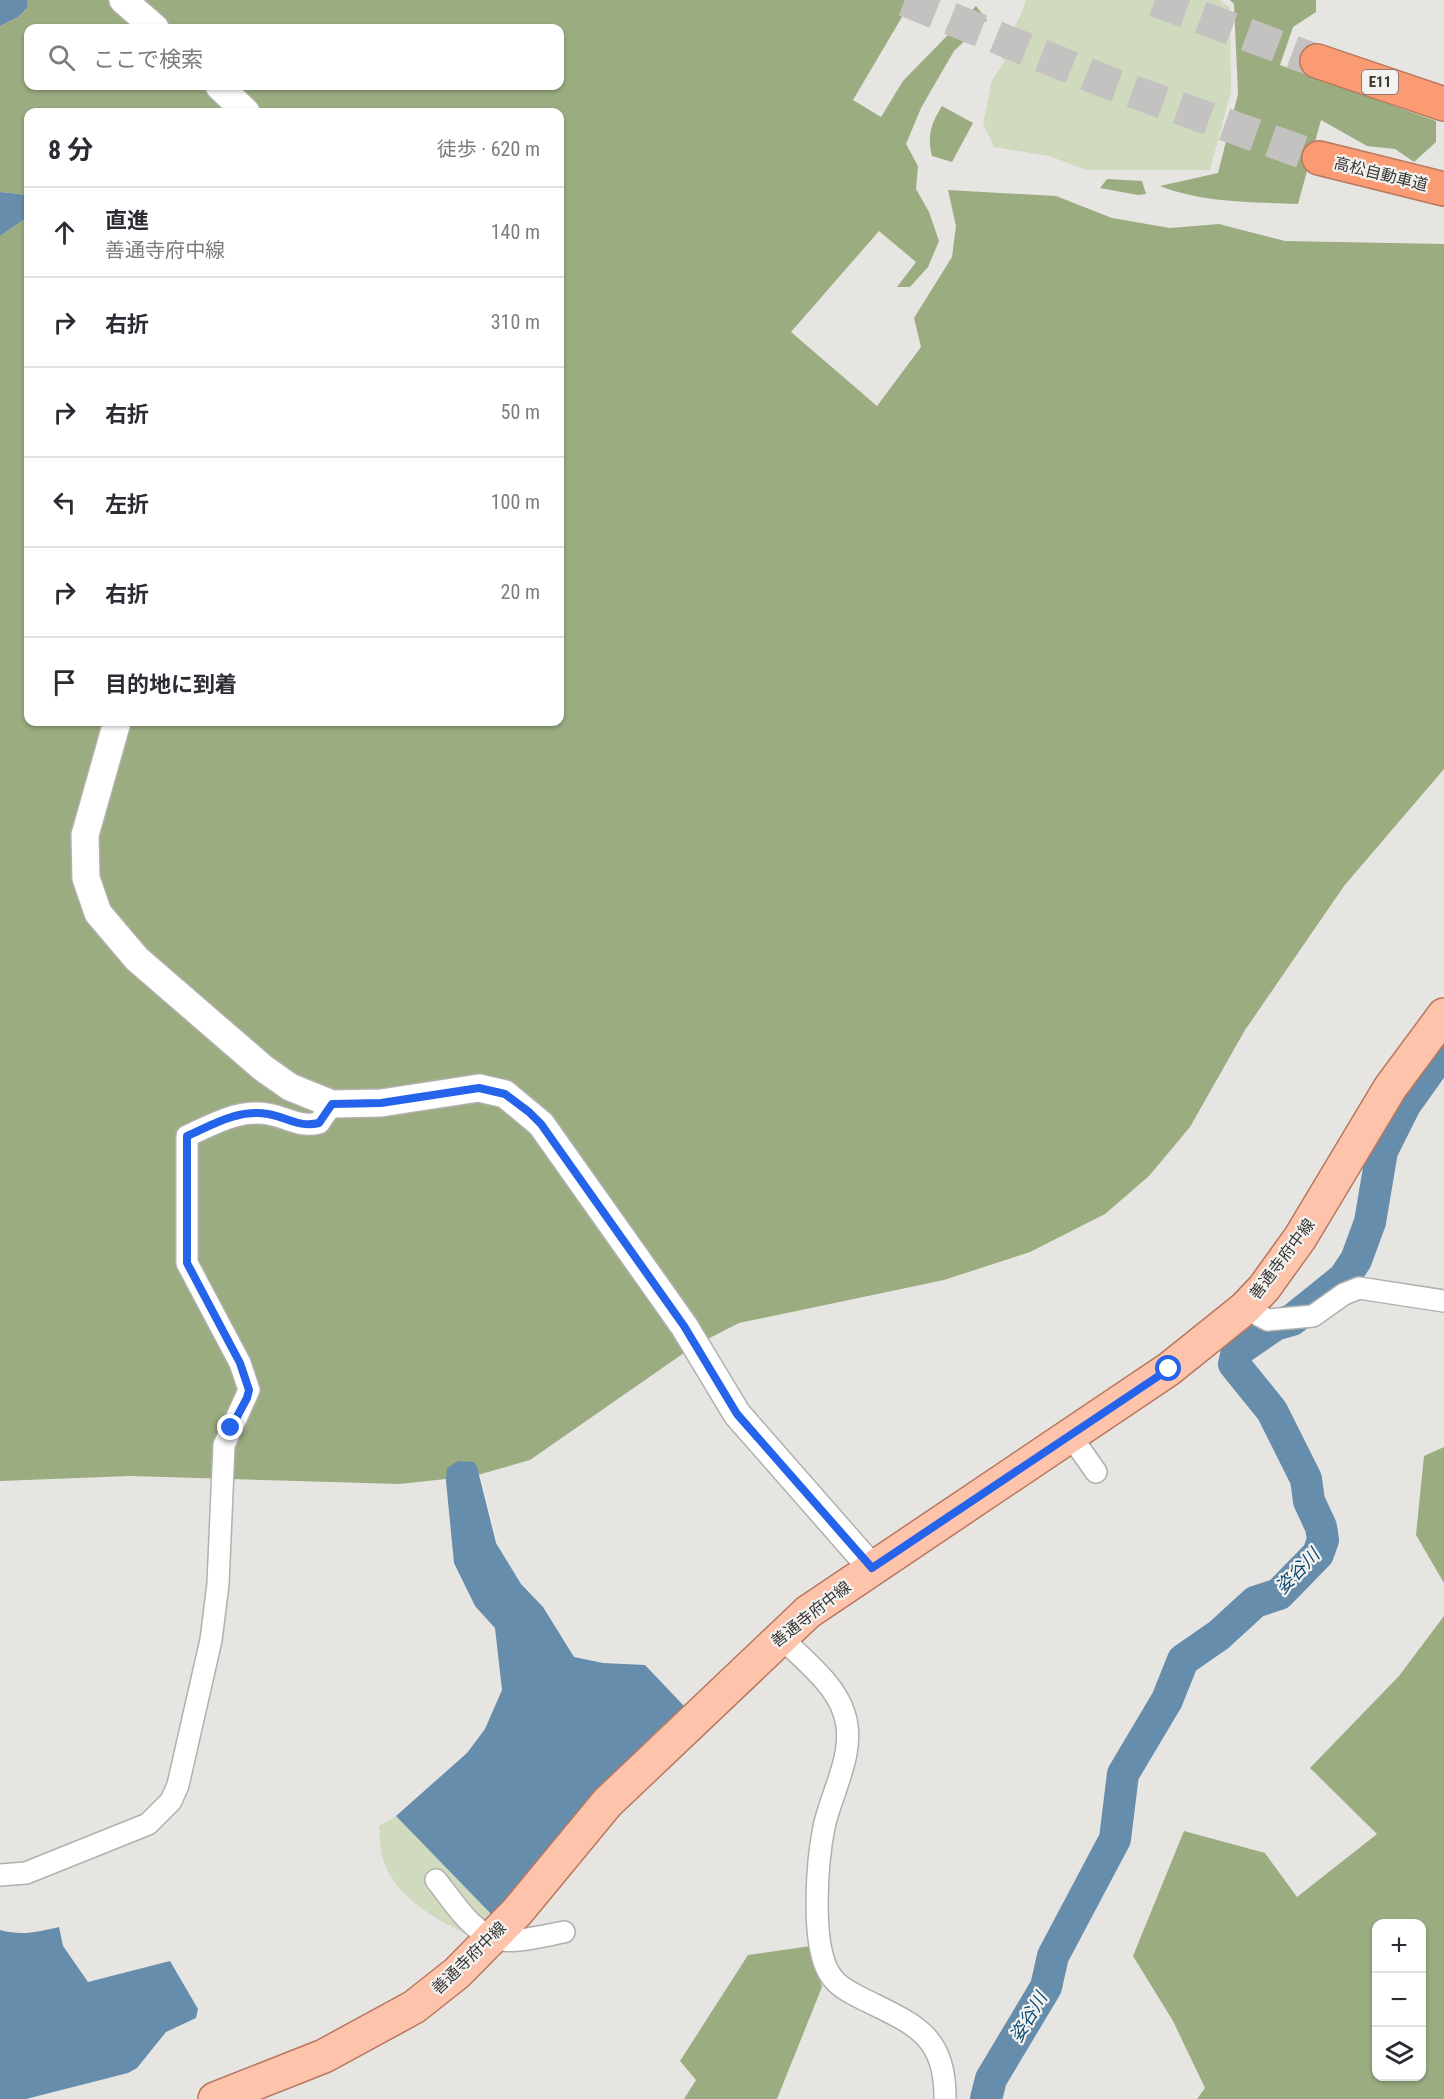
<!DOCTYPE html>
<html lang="ja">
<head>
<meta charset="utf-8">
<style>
	:root { --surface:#fff; --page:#f2f2f3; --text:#2b2b33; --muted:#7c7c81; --line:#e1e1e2 }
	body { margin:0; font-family:"Roboto Condensed","Noto Sans JP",sans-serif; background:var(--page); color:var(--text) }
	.controls { position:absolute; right:18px; bottom:18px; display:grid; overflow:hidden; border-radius:12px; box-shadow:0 2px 4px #0004 }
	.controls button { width:54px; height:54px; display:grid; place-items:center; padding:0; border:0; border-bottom:2px solid var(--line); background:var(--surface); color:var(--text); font:30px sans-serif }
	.stop { position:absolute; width:18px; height:18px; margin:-14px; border:4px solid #2563eb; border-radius:50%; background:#fff }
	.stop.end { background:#2563eb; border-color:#fff; box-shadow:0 2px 6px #0008 }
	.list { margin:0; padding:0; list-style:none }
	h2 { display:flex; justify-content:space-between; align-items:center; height:78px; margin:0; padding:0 24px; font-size:26px }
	h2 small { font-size:20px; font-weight:400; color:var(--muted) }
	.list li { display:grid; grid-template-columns:39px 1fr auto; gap:18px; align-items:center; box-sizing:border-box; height:90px; padding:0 24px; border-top:2px solid var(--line) }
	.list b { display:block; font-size:22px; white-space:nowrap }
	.list p { margin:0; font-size:20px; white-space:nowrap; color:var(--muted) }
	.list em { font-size:20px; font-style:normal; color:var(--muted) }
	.icon { flex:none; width:33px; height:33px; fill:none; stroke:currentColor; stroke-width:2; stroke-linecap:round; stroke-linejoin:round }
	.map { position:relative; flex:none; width:1444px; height:2099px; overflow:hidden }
	.search { position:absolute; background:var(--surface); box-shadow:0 2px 4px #0004; left:24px; top:24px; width:540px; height:66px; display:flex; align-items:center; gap:15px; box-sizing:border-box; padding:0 21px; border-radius:12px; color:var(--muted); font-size:22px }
	.panel { position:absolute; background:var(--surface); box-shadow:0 2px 4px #0004; left:24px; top:108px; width:540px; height:618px; border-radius:12px }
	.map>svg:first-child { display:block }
</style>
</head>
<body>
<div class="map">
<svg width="1444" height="2099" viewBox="0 0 1444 2099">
	<rect width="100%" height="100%" fill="#e7e5e2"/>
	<g fill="#cfdabf">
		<path d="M 1026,0 L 1220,0 L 1230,8 L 1231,92 L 1210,170 L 1086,170 L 1049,156 L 994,147 L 983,124 L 992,80 L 1005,61 L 998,53 L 1019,19 Z"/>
		<path d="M 396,1816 L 493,1916 L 474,1938 C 441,1922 397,1900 384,1862 C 380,1852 380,1837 379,1826 Z"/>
	</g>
	<g fill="#9bac81" fill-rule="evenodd">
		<path d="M 27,0 L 905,0 L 902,17 L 853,100 L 881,117 L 903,81 L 976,6 L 987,20 L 954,51 L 921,108 L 906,144 L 918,166 L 916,189 L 929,212 L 939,241 L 928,267 L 910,287 L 897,287 L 916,262 L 879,231 L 791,332 L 877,406 L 921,347 L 914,318 L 952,257 L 956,226 L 948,190 L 1056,196 L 1112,218 L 1170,228 L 1219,224 L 1285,241 L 1444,244 L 1444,769 L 1344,886 L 1245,1030 L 1190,1127 L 1149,1176 L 1105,1214 L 1030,1252 L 944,1280 L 739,1323 L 694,1346 L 530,1460 L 474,1476 L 399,1484 L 130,1476 L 0,1481 L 0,236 L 28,217 L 28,722 L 560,722 L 560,112 L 28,112 L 28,195 L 0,192 L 0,26 L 18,17 L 27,8 ZM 28,28 L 560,28 L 560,86 L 28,86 Z"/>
		<path d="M 1230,0 L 1316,0 L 1316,12 L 1293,27 L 1280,65 L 1436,121 L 1436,142 L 1414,162 L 1395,149 L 1367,146 L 1321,120 L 1298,204 C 1252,202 1203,203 1160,186 L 1218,173 L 1238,94 L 1234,4 Z"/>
		<path d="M 942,106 L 973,123 L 952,162 L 932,156 C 927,135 931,124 942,106 Z"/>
		<path d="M 1107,179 L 1142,181 L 1146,194 L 1138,195 L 1100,188 Z"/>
		<path d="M 1444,1447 L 1444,1583 L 1416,1535 L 1424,1456 Z"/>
		<path d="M 1444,1616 L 1444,2099 L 1197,2099 L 1205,2088 L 1173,2021 L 1133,1956 L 1184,1831 L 1265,1853 L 1297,1897 L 1377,1834 L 1310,1768 L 1399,1676 ZM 1376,1924 L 1422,1924 L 1422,2076 L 1376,2076 Z"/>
		<path d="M 811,1946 L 822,1987 L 777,2099 L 684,2099 L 696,2080 L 680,2061 L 748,1955 Z"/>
	</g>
	<g fill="#678dac">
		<path d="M 0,0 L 27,0 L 27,8 L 18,17 L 0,26 Z"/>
		<path d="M 0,192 L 28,195 L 28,217 L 0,236 Z"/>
		<path d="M 458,1461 L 474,1462 L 477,1467 L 496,1543 L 521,1584 L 543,1607 L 574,1657 L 603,1663 L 645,1665 L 684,1706 C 613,1770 551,1840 493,1916 L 396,1816 L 467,1753 L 485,1729 L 502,1690 L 495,1628 L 475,1606 L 454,1563 L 446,1481 L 447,1468 Z"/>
		<path d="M 59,1927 L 63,1946 L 88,1982 L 170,1961 L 198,2009 L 196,2018 L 166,2032 L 137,2068 L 128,2073 L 26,2099 L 0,2099 L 0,1930 C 22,1936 37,1932 59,1927 Z"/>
	</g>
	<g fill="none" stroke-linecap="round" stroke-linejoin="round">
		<path stroke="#678dac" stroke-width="32" d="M 986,2099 L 991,2079 L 1046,1987 L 1053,1956 L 1115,1839 L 1123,1774 L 1167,1700 L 1183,1660 L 1219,1635 L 1255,1602 L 1279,1594 L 1318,1554 L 1323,1540 L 1321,1527 L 1309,1501 L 1306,1479 L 1272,1411 L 1234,1364 L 1237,1351 L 1275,1325 L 1292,1320 L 1344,1278 L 1356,1260 L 1370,1222 L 1382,1151 L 1405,1105 L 1432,1067 L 1444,1057"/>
		<g stroke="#c4c2c0" stroke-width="33" stroke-dasharray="33 16" stroke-linecap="butt">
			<path d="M 905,0 L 1109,83 L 1319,158"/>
			<path d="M 1155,0 L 1317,61"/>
		</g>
		<g stroke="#b1b0ad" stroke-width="24">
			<g id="minor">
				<path d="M 1245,1308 L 1268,1320 L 1313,1316 L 1344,1294 L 1359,1288 L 1444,1301"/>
				<path d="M 1070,1435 L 1096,1472"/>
				<path d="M 780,1636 C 801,1658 835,1683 844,1713 C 857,1751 832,1790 824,1827 C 817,1862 812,1934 826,1967 C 833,1984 847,1991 863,1999 C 913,2024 946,2034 945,2099"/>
				<path d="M 0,1875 L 26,1873 L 148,1824 L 171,1801 L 178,1785 L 211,1640 L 218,1584 L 224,1445 L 249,1390 L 240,1363 L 187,1263 L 187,1136 C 214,1124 238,1109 268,1114 C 287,1117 299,1128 319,1123 L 332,1104"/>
				<path d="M 436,1880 C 452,1900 467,1925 490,1937 C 507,1946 546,1935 564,1932"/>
			</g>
		</g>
		<g stroke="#b1b0ad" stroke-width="30">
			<g id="tertiary">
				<path d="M 123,0 L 155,28"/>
				<path d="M 219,86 L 246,112"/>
				<path d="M 117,722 L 85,835 L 86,878 L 98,913 L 137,959 L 263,1068 L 290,1087 L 332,1104 L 381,1103 L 479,1088 L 505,1094 L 541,1124 L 684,1326 L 737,1414 L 872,1568"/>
			</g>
		</g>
		<g stroke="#b7785e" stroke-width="36">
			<path id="primary" d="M 215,2099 L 324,2056 L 414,2007 L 457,1973 L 517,1912 L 607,1803 L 808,1612 L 1169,1369 L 1245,1308 L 1264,1288 L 1300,1238 L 1390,1088 L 1444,1015"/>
		</g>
		<g stroke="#b7785e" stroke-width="36">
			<g id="motorway">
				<path d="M 1317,61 L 1444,104"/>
				<path d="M 1319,158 L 1444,189"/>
			</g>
		</g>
		<use href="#minor" stroke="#fff" stroke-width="21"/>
		<use href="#tertiary" stroke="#fff" stroke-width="27"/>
		<use href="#primary" stroke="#fdc3ab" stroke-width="33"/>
		<use href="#motorway" stroke="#fb9b73" stroke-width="33"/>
	</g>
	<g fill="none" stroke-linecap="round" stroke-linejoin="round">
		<path stroke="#2563eb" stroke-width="8" d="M 231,1428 L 247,1398 L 249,1390 L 240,1363 L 187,1263 L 187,1136 C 214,1124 238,1109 268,1114 C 287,1117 299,1128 319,1123 L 332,1104 L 381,1103 L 479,1088 L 505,1094 L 529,1112 L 541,1124 L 684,1326 L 737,1414 L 872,1568 L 1169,1369"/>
	</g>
	<g text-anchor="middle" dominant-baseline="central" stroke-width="4.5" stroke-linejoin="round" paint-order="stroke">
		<rect fill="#f4f2ef" stroke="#706f6e" stroke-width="1.5" x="1362" y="70" width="36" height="24" rx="4.5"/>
		<g font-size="15" font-weight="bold" fill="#383736">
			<text x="1380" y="82">E11</text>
		</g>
		<g font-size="16" fill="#383736" stroke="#f4f2ef">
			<text transform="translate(1381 174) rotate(14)">高松自動車道</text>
			<text transform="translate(1282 1259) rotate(-53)">善通寺府中線</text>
			<text transform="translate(811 1614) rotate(-38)">善通寺府中線</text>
			<text transform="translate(469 1958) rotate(-44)">善通寺府中線</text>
		</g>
		<g font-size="18" font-style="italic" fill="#0b4c76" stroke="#f4f2ef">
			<text transform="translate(1297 1571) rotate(-46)">姿谷川</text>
			<text transform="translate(1028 2017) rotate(-59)">姿谷川</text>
		</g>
	</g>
</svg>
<div class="controls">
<button>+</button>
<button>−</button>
<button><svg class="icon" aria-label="layers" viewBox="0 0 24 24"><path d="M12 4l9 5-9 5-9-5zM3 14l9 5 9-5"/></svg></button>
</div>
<div class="stop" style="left:1169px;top:1369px"></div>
<div class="stop end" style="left:231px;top:1428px"></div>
<div class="search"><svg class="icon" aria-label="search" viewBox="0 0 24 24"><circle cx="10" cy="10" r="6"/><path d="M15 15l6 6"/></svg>ここで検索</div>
<section class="panel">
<h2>8 分<small>徒歩 · 620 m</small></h2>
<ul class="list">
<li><svg class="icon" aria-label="ahead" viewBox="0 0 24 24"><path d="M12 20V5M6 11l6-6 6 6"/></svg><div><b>直進</b><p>善通寺府中線</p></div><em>140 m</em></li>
<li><svg class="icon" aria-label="right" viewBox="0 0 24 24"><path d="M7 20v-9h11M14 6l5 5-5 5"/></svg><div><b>右折</b></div><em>310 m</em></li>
<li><svg class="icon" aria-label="right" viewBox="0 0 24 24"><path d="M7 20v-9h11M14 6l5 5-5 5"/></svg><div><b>右折</b></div><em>50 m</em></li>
<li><svg class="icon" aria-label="left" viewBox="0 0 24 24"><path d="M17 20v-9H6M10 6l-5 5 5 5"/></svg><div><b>左折</b></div><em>100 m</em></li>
<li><svg class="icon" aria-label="right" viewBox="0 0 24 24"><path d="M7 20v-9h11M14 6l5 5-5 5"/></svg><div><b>右折</b></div><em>20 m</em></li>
<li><svg class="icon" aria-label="arrive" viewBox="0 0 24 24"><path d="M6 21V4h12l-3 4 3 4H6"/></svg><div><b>目的地に到着</b></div></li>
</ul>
</section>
</div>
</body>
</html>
